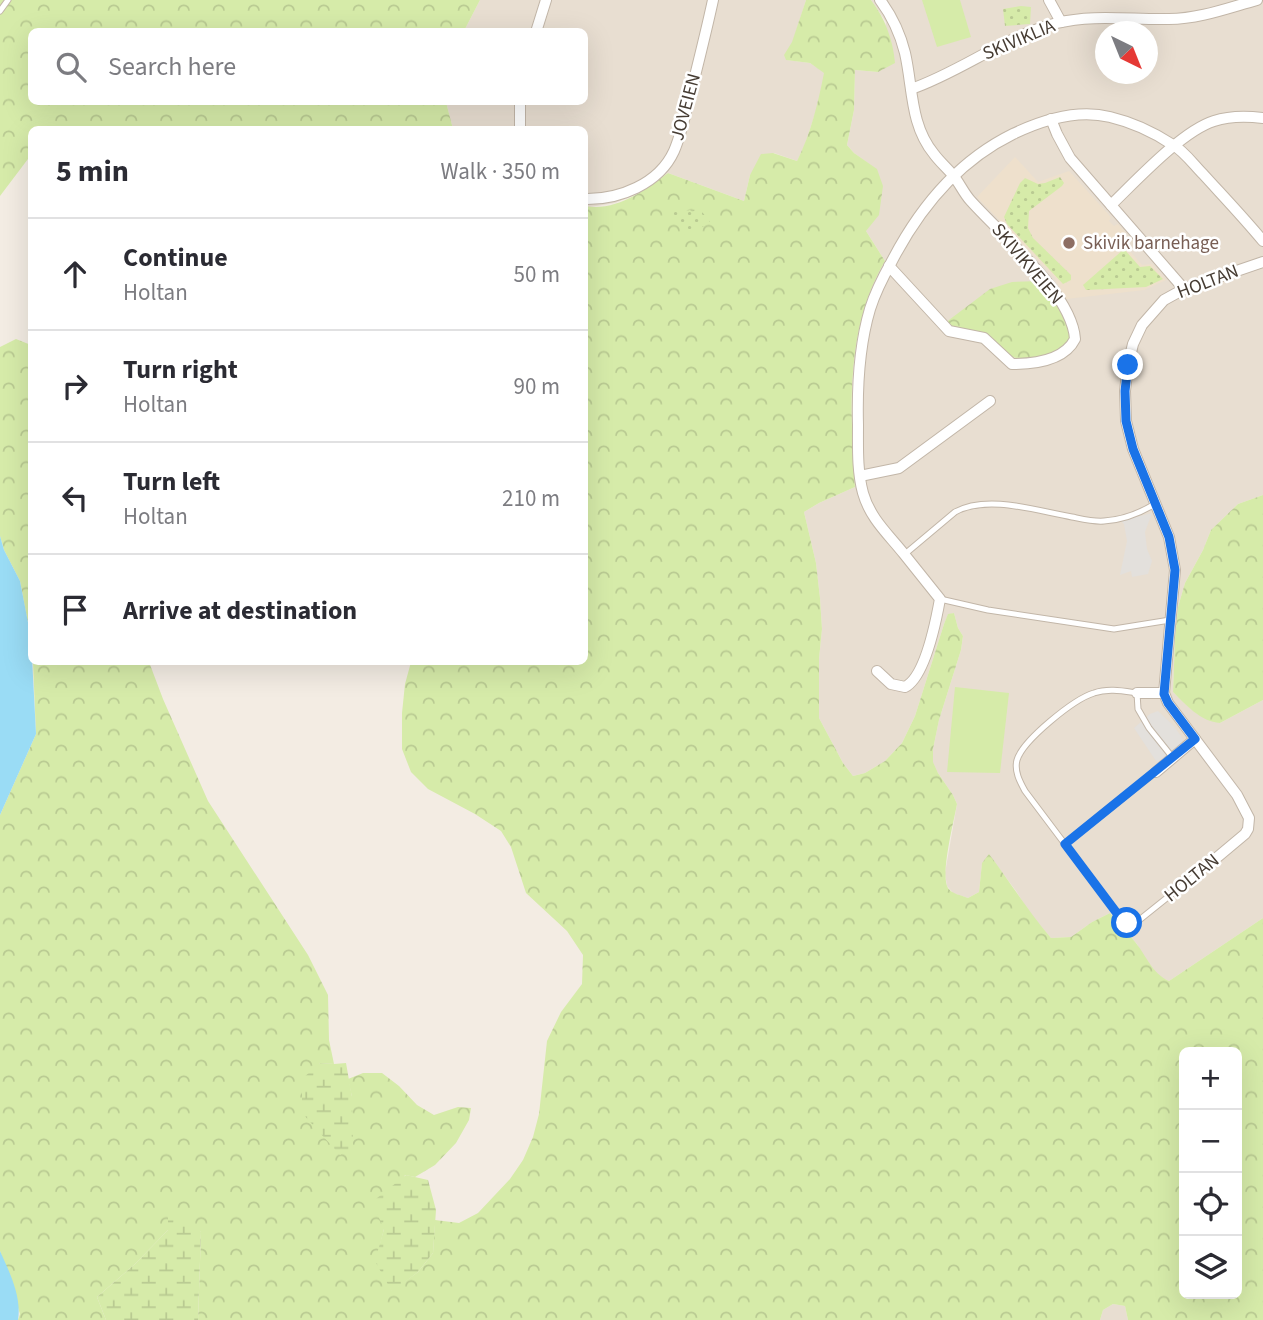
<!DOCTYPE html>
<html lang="en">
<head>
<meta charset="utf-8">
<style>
	:root { --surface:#fff; --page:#f2f2f3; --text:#2b2b33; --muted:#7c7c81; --line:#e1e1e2 }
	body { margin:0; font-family:"Source Sans 3",sans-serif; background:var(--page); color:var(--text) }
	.controls { position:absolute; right:21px; bottom:21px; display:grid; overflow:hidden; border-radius:10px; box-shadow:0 7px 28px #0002 }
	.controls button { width:63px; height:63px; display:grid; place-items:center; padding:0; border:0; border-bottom:2px solid var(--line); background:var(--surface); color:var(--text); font:35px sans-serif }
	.compass { position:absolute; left:1095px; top:21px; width:63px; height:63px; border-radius:50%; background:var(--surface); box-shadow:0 7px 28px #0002; rotate:137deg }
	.stop { position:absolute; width:21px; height:21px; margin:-16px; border:5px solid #1a73e8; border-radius:50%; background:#fff }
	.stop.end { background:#1a73e8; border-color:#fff; box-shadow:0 2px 7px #0008 }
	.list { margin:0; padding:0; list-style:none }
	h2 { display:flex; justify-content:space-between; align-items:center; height:91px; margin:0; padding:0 28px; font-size:30px }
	h2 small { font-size:23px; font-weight:400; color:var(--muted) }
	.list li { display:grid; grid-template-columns:46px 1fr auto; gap:21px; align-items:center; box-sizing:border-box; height:112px; padding:0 28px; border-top:2px solid var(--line) }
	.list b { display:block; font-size:26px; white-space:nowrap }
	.list p { margin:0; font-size:23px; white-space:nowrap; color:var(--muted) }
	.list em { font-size:23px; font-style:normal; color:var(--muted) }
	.icon { flex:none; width:38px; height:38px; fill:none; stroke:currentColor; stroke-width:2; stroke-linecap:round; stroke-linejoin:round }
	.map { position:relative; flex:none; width:1263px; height:1320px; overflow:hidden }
	.search { position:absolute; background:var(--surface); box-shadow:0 7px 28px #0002; left:28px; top:28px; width:560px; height:77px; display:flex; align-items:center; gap:18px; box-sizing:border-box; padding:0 24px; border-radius:10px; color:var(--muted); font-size:26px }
	.panel { position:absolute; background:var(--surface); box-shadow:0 7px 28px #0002; left:28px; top:126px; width:560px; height:539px; border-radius:10px }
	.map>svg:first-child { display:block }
</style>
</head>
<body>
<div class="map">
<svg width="1263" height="1320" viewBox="0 0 1263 1320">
	<defs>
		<pattern id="forest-crowns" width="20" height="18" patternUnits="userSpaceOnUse" patternTransform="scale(1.75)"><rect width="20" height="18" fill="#d6eba9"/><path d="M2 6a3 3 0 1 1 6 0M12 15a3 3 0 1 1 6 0" fill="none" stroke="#b9ca92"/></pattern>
		<pattern id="wetland-marsh" width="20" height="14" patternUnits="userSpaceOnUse" patternTransform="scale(1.75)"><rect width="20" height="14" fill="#d6eba9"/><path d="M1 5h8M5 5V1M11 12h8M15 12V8" fill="none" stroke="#b9ca92"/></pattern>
		<pattern id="park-dots" width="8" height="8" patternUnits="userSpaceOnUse" patternTransform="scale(1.75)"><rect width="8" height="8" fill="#d6eba9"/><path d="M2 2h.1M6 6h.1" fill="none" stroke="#b9ca92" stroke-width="1.8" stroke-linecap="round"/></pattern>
	</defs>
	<rect width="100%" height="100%" fill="#f3ece3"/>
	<g fill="#e8ded1" fill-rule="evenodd">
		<path d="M 480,0 L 806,0 L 787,60 L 810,63 L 825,73 L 819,102 L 804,147 L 797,161 L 774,153 L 750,175 L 744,201 L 668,173 L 647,190 L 615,203 L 590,207 L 585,206 L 584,130 L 453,129 L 446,102 L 584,102 L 584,32 L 464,31 Z"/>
		<path d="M 871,0 L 1263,0 L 1263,495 L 1238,504 L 1211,530 L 1203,550 L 1185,583 L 1178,607 L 1175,638 L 1173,692 L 1191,709 L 1220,723 L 1263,700 L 1263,918 L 1169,981 L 1160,977 L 1144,958 L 1137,944 L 1110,913 L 1092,922 L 1071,937 L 1051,938 L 1031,915 L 1016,891 L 989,855 L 982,864 L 979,892 L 968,898 L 953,893 L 947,886 L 945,873 L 957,804 L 953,795 L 938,773 L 933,763 L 933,749 L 939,720 L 961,650 L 963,636 L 958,628 L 954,613 L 948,615 L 944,624 L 915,716 L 902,743 L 885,761 L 865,773 L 853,776 L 843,763 L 819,718 L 819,659 L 822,629 L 820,598 L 816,563 L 804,512 L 819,503 L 855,487 L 851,427 L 855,354 L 861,318 L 874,279 L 885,261 L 866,231 L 876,169 L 854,153 L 847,145 L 854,110 L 855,70 L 878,72 L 886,22 ZM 1106,32 L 1148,32 L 1148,74 L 1106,74 Z"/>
		<path d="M 1113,1304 L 1125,1306 L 1128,1320 L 1100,1320 L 1103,1310 Z"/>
	</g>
	<path fill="#eee0cc" d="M 1015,157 L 1038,182 L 1069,171 L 1109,215 L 1111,218 L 1109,221 L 1114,226 L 1118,224 L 1126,233 L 1127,248 L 1142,265 L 1152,264 L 1166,280 L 1144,290 L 1066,299 L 1054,277 L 977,197 Z"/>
	<g fill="url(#forest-crowns)" fill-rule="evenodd">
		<path d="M 0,0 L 480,0 L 464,31 L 32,32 L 32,102 L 446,102 L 453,129 L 32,130 L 31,155 L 0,196 Z"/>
		<path d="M 806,0 L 871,0 C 885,18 893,40 895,63 L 878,72 L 855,70 L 854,110 L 847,145 L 854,153 L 877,169 L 883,186 L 879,215 L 866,231 L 885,261 C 845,329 850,411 855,487 L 819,503 L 804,512 L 816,563 L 820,598 L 822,629 L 819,659 L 819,718 L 843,763 L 853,776 L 865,773 L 885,761 L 902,743 L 915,716 L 944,624 L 948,614 L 954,613 L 958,628 L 963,636 L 961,650 L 939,720 L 933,749 L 933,762 L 938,773 L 953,795 L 957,804 C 954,821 940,875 948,888 C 952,894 961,895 968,898 L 979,892 L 982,863 L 989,854 C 1010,882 1028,911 1051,938 L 1071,937 L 1092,922 L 1110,913 C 1118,923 1128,933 1136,943 C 1147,957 1152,973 1169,981 L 1263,918 L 1263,1320 L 1128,1320 L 1125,1306 L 1113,1304 L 1103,1310 L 1100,1320 L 198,1320 L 201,1232 L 169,1212 L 168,1230 L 135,1264 L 97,1297 L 106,1320 L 18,1320 L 20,1314 L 0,1251 L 0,815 L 36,734 L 33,662 L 149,662 L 163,699 L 208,801 L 308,955 L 328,995 L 329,1040 L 334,1064 L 319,1063 L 352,1097 L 348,1079 L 363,1073 L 382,1073 L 399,1086 L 417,1105 L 434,1115 L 458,1107 L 471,1108 L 469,1120 L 456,1143 L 435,1165 L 415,1177 L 405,1175 L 384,1229 L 376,1261 L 392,1291 L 418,1272 L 433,1253 L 435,1220 L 459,1223 L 478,1213 L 510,1179 L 523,1160 L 533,1137 L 539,1114 L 547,1041 L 561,1012 L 582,984 L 583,955 L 567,931 L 526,893 L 511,847 L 501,831 L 475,814 L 428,789 L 411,772 L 402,749 L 402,713 L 405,684 L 411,662 L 584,662 L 585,206 C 615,212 646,190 668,173 L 744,201 L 750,175 L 761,154 L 773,153 L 797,161 C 811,133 818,103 824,73 L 810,63 L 786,60 L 784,55 L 792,42 ZM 1184,1052 L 1237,1052 L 1237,1294 L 1184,1294 Z"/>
		<path d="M 1040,281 L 1047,287 L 1071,332 L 1069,344 C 1050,356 1032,363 1010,356 L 945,323 L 990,289 L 1012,282 Z"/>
		<path d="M 16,339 L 31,345 L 31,639 L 20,581 L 4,550 L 0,536 L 0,347 Z"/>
		<path d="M 1263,495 L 1263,700 L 1220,723 C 1201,722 1185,704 1173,692 L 1175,638 L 1178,607 L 1185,583 L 1203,550 L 1211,530 L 1238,504 Z"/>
	</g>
	<g fill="url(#wetland-marsh)">
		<path d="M 320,1063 L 334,1064 L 346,1063 L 352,1097 L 353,1147 L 340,1155 L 302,1113 L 302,1079 Z"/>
		<path d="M 406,1175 L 428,1180 L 436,1210 L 433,1253 L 418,1272 L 392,1292 L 375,1261 L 384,1229 L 372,1202 Z"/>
		<path d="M 168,1211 L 184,1214 L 201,1232 L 198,1320 L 106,1320 L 97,1297 L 135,1264 L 168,1230 Z"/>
	</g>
	<g fill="url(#park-dots)">
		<path d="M 1021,6 L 1031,7 L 1030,24 L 1005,26 L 1003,9 Z"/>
		<path d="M 1060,177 L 1064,183 L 1062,186 L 1029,211 L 1028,228 L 1033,238 L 1071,275 L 1071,280 L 1063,284 L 1007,224 L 1004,217 L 1020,183 L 1025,178 L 1038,184 L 1045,183 Z"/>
		<path d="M 681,208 L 683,212 L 690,210 L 692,212 L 699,208 L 710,222 L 687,237 L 679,227 L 672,213 Z"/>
		<path d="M 1124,249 L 1140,267 L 1150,266 L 1163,279 L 1146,287 L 1086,290 L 1083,285 Z"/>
	</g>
	<g fill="#d6eba9">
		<path d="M 922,0 L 960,0 L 971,37 L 937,47 Z"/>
		<path d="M 955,687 L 1009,693 L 1000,773 L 947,772 Z"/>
	</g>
	<g fill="#e3e0dc">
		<path d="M 1152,513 L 1145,532 L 1147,549 L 1152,561 L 1148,574 L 1132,577 L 1131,571 L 1120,575 L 1127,541 L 1124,524 L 1121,521 Z"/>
		<path d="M 1158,711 L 1174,726 L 1183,739 L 1180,746 L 1158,764 L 1134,728 L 1150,714 Z"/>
	</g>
	<g fill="#9adcf5">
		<path d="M 0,536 L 4,550 L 20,581 L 31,638 L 36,734 L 0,815 Z"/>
		<path d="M 0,1251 C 9,1271 22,1297 18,1320 L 0,1320 Z"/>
	</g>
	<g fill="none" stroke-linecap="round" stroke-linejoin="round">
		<g stroke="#c2b6a8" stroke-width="7">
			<g id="service">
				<path d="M 0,11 L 8,0"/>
				<path d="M 905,554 L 955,512 C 988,494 1037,511 1072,517 C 1082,519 1094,522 1104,521 C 1122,520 1140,513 1155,504"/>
				<path d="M 940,599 L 988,610 L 1114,629 L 1170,620"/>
				<path d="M 1173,758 L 1149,728 L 1138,709 L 1137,693 C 1123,691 1108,688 1094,693 C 1074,699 1023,740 1017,760 C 1014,771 1020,782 1025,791 L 1116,912 C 1123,920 1127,925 1138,921 L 1208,865"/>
				<path d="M 1065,844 L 1156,772"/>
			</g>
		</g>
		<g stroke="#c2b6a8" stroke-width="12">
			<g id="minor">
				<path d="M 880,0 C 892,16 900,33 905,53 C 913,88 910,125 934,154 C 939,161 946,167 952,174 C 959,182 963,192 970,200 C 1000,234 1072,293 1075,339 C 1064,361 1034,364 1012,364 L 984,338 L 949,331 L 889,266"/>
				<path d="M 1049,0 L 1061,22"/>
				<path d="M 536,32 L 546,0"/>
				<path d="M 911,89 C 961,72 1005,36 1057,23 C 1092,14 1133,20 1169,19 C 1199,19 1228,8 1257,0"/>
				<path d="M 1051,119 L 1057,134 L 1070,158 L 1184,289"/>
				<path d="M 520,130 L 520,102"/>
				<path d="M 584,199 C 619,200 659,184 674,151 C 683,130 687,106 693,84 C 700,56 707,28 713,0"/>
				<path d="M 1111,205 C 1136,181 1182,131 1214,121 C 1229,116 1247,116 1263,118"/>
				<path d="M 860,476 L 899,468 L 990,401"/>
				<path d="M 877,671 L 891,684 L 905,687 C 925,677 936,621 940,599 C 928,584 916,569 904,554 C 888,534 870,518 863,493 C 857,471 858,447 858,425 C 857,387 859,346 870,309 C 875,293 883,277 892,261 C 920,207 958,161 1013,134 C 1042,120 1078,109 1110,117 C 1131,122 1155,133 1173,145 C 1184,151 1194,165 1203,174 C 1223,196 1244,218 1263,241"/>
				<path d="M 1137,693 L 1164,693"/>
				<path d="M 1156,772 L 1195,739"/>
				<path d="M 1208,865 L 1245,834 L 1248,829 L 1249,818 L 1237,795 L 1168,703 L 1164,693 L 1175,570 L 1169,537 L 1133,449 L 1126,421 L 1125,391 L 1128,365 L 1133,344 L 1142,325 L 1164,300 L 1184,289 L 1263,262"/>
			</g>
		</g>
		<use href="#service" stroke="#fff" stroke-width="5"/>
		<use href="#minor" stroke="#fff" stroke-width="10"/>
	</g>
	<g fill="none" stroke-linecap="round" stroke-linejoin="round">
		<path stroke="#1a73e8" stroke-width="9" d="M 1127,923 L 1116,912 L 1065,844 L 1195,739 L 1168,703 L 1164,694 L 1175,570 L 1169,537 L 1133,449 L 1126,421 L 1125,391 L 1128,365"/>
	</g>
	<circle fill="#8d6e63" stroke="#fff" stroke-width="2.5" cx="1069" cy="243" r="7"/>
	<g text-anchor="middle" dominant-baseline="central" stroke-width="5" stroke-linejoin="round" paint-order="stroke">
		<g font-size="19" fill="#463c33" stroke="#fff">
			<text transform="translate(1019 40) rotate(-23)">SKIVIKLIA</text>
			<text transform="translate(686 107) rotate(-75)">JOVEIEN</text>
			<text transform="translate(1027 264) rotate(50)">SKIVIKVEIEN</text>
			<text transform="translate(1208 282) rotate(-21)">HOLTAN</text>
			<text transform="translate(1192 878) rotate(-39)">HOLTAN</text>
		</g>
		<g font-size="19" fill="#785e54" stroke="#fff" text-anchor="start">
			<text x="1083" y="243">Skivik barnehage</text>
		</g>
	</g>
</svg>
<div class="controls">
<button>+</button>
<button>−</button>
<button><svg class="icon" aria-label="locate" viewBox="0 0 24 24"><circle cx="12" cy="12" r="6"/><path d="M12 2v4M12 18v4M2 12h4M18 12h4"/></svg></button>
<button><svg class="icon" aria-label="layers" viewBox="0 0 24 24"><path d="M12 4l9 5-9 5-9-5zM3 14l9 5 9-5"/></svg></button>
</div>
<svg class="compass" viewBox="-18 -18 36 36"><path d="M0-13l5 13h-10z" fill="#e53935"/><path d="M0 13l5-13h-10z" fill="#7c7c81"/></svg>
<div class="stop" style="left:1127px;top:923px"></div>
<div class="stop end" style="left:1128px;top:365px"></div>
<div class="search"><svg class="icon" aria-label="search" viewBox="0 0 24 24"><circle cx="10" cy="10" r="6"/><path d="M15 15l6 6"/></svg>Search here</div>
<section class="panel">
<h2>5 min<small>Walk · 350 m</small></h2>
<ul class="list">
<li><svg class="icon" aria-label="ahead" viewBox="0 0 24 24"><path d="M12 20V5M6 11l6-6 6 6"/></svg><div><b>Continue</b><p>Holtan</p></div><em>50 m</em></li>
<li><svg class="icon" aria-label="right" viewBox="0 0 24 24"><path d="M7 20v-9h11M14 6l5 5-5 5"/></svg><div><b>Turn right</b><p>Holtan</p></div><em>90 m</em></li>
<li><svg class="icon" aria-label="left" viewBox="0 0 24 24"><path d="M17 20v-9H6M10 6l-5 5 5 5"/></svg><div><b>Turn left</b><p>Holtan</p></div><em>210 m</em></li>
<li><svg class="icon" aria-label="arrive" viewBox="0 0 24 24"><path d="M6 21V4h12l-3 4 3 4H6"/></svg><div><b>Arrive at destination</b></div></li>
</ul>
</section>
</div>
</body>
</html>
